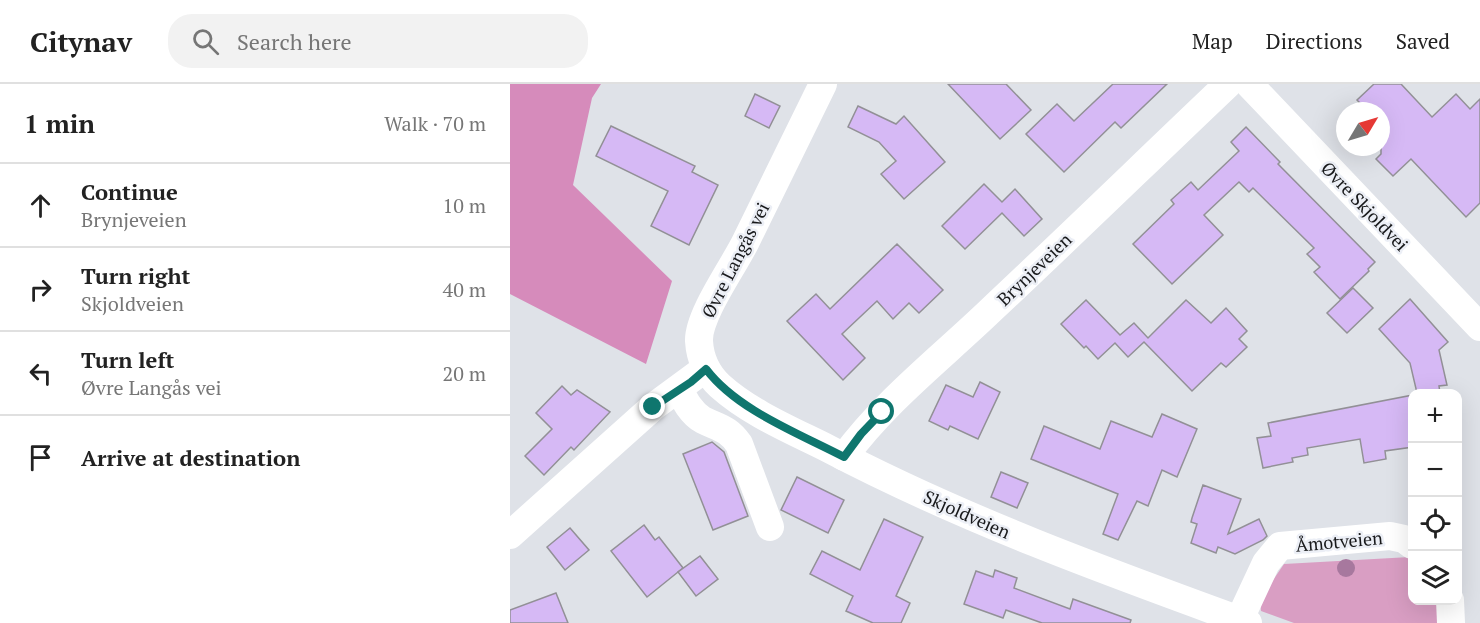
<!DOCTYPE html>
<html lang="en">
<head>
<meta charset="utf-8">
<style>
	:root { --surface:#fff; --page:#f2f2f2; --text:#222; --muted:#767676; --line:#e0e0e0 }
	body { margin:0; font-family:"PT Serif",serif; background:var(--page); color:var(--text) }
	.controls { position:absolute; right:18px; bottom:18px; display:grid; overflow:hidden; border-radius:12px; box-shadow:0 6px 24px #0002 }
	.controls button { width:54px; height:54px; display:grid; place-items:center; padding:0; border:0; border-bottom:2px solid var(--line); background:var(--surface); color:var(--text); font:30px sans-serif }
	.compass { position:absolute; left:826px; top:18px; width:54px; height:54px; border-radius:50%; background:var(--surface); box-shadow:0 6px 24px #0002; rotate:52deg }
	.stop { position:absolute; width:18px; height:18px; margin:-14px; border:4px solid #0f766e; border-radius:50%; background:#fff }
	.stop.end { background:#0f766e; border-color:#fff; box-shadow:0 2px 6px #0008 }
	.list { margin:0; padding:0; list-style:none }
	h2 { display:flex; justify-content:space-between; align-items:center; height:78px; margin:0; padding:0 24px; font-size:26px }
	h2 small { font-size:20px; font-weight:400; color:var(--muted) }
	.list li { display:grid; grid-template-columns:39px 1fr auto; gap:18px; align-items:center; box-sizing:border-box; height:84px; padding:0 24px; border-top:2px solid var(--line) }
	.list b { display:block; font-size:22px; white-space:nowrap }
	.list p { margin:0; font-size:20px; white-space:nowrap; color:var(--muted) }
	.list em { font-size:20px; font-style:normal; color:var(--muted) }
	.icon { flex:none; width:33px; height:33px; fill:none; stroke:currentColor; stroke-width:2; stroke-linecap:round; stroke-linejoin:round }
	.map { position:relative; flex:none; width:970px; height:539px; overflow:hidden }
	header { display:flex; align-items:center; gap:36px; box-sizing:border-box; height:84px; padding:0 30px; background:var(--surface); border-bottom:2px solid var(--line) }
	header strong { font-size:28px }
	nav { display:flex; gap:33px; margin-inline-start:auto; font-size:21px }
	.search { width:420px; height:54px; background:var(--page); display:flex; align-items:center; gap:15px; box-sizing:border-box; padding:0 21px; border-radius:24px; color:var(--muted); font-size:22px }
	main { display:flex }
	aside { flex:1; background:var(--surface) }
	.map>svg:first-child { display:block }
</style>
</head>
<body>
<header>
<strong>Citynav</strong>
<div class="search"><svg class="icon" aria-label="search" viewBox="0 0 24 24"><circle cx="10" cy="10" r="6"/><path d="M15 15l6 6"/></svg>Search here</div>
<nav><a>Map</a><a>Directions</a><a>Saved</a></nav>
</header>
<main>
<aside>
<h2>1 min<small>Walk · 70 m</small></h2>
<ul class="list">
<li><svg class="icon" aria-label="ahead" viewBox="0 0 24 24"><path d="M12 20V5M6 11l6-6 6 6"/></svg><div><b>Continue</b><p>Brynjeveien</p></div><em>10 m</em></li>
<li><svg class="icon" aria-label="right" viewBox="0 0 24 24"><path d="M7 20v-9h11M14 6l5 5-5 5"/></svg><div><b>Turn right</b><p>Skjoldveien</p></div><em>40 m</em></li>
<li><svg class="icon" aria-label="left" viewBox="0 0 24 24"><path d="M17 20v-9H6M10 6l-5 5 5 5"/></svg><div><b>Turn left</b><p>Øvre Langås vei</p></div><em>20 m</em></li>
<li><svg class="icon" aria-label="arrive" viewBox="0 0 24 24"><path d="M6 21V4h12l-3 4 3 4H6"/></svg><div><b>Arrive at destination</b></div></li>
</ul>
</aside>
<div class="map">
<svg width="970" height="539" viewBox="0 0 970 539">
	<rect width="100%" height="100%" fill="#dfe2e8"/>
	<path fill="#d99ec3" d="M 900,473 L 902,475 L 902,516 L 931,517 L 933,539 L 784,539 L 751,527 L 750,515 L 774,480 Z"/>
	<path fill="#d68bbb" d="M 0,0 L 91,0 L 82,14 L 63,101 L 162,197 L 136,280 L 0,210 Z"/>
	<g fill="#d6b9f5" stroke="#929096" stroke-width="1.5">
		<path d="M 438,0 L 496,0 L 521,26 L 490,55 Z"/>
		<path d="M 603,0 L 657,0 L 611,44 L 605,38 L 554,88 L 516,50 L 547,20 L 564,37 Z"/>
		<path d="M 864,0 L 891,0 L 922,33 L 946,10 L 960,25 L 970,15 L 970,119 L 956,133 L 901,75 L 883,92 L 866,75 L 871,70 L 871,27 L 858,27 L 847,16 Z"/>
		<path d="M 245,10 L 270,22 L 259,44 L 235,32 Z"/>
		<path d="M 348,22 L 386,40 L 394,32 L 435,78 L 394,115 L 371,90 L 386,77 L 369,58 L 338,43 Z"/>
		<path d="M 101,42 L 185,82 L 182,88 L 208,101 L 179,161 L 141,142 L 158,107 L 86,72 Z"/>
		<path d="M 736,43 L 770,78 L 768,80 L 865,178 L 858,185 L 859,187 L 830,215 L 804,188 L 810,183 L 797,170 L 804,164 L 743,104 L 739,108 L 729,98 L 694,131 L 713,151 L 662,200 L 623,160 L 664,120 L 661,116 L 681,98 L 688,106 L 729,67 L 721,58 Z"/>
		<path d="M 474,100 L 492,118 L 505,105 L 532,135 L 514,152 L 492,129 L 455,165 L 432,142 Z"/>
		<path d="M 387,160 L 433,206 L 409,229 L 399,219 L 383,235 L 367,217 L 332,250 L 355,274 L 333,296 L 277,237 L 306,210 L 320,225 Z"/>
		<path d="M 843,204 L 863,224 L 837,249 L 817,229 Z"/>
		<path d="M 900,215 L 938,258 L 929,266 L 937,301 L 929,302 L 930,309 L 907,309 L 900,279 L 869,245 Z"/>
		<path d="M 576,216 L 610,251 L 624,239 L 638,254 L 676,216 L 701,239 L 716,224 L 737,247 L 729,255 L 737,263 L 716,283 L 711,279 L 682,307 L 634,258 L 618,273 L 605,259 L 588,275 L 576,262 L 574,264 L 551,240 Z"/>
		<path d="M 470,298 L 490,308 L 468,355 L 440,342 L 438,346 L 419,337 L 436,301 L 463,313 Z"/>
		<path d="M 52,302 L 61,311 L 67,306 L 100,328 L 64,366 L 61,363 L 34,391 L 15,372 L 42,345 L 26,329 Z"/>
		<path d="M 903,311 L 903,363 L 875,367 L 876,375 L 854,379 L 850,355 L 797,364 L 798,371 L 782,374 L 783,378 L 753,384 L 747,354 L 761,352 L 758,339 Z"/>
		<path d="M 652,330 L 687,345 L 667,393 L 652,386 L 638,422 L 627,417 L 608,456 L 593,450 L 608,410 L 521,375 L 534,342 L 590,365 L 601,337 L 642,353 Z"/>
		<path d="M 202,358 L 214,368 L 238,432 L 203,446 L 173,370 Z"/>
		<path d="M 491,388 L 518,399 L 507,424 L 481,413 Z"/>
		<path d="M 287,393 L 334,416 L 318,449 L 271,426 Z"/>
		<path d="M 693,401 L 731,415 L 718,450 L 749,435 L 757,452 L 753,456 L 725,470 L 708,463 L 706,469 L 681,459 L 687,440 L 681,438 L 682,434 Z"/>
		<path d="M 374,435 L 413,453 L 386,512 L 400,519 L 391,539 L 363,539 L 336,527 L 343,512 L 300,490 L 312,467 L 350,486 Z"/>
		<path d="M 134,441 L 145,456 L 149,453 L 173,484 L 137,513 L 101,467 Z"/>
		<path d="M 60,444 L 79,466 L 55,486 L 37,463 Z"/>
		<path d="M 190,472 L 208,495 L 186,512 L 168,488 Z"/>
		<path d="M 485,486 L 507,494 L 504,504 L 560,525 L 563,515 L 621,536 L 620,539 L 532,539 L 496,526 L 493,534 L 454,520 L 466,487 L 483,493 Z"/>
		<path d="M 46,509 L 58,539 L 0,539 L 0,526 Z"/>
	</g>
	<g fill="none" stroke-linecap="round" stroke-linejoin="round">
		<g stroke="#fff" stroke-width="28">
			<path d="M 313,0 C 287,52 262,105 236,157 C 224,182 188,231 189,257 C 190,274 197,290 210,302 C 240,329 281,346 317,364 C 452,435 595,487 738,539"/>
			<path d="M 739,0 L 970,243"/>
			<path d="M 169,305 C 175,317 181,329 193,336 C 209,344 218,344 229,360 L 260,443"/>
			<path d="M 334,373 C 375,317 431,274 481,226 C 561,151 639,75 718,0"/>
			<path d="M 0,451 L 143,323 L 196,284"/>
			<path d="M 940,516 L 941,539"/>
			<path d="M 728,539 L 756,479 L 770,462 L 880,452 L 894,455 L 902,461"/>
		</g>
	</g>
	<circle fill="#a7789e" cx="836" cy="484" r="9"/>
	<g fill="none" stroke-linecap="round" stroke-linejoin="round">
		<path stroke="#0f766e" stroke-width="8" d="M 143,323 L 181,298 L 196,285 C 227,326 288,349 334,373 L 351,350 L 372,328"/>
	</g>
	<g text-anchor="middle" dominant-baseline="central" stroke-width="5" stroke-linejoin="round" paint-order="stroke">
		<g font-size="18" fill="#18191b" stroke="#eceff6">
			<text transform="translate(855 122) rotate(46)">Øvre Skjoldvei</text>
			<text transform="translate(225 176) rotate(-63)">Øvre Langås vei</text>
			<text transform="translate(524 185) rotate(-44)">Brynjeveien</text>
			<text transform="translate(457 430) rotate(24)">Skjoldveien</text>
			<text transform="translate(829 457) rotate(-5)">Åmotveien</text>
		</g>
	</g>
</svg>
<div class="controls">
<button>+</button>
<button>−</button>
<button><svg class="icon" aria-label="locate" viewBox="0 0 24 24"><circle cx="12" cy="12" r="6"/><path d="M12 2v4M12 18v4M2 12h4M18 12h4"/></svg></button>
<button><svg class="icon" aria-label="layers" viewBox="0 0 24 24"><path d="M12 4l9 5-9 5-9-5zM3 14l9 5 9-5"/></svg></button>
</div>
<svg class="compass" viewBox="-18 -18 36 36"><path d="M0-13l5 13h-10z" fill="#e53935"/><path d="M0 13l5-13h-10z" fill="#767676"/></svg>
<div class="stop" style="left:372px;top:328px"></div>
<div class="stop end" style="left:143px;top:323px"></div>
</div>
</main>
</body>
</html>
